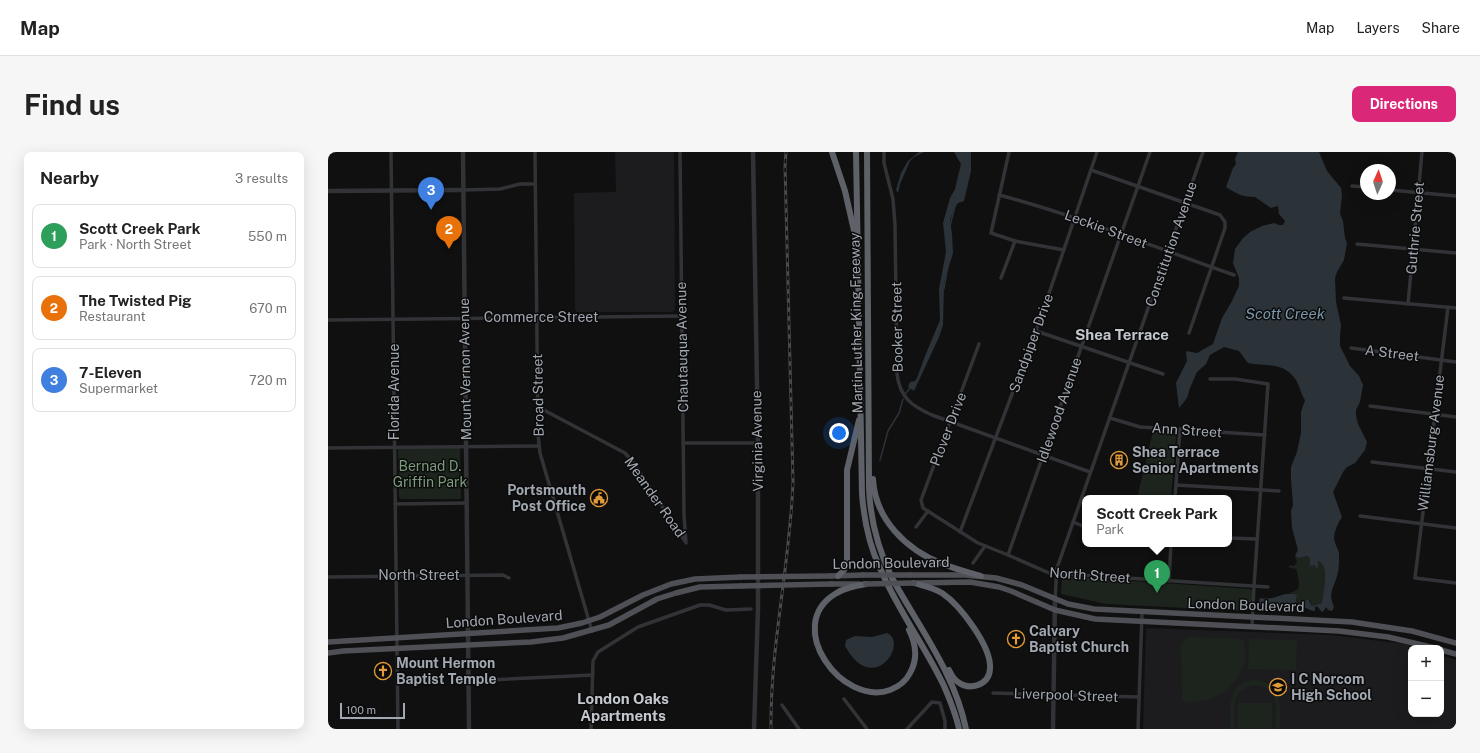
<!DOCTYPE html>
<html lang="en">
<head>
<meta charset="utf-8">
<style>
	:root { --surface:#fff; --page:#f6f6f6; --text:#222; --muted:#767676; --line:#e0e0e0; --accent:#db2777 }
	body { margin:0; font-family:"Public Sans",sans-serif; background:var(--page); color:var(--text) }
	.controls { position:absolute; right:12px; bottom:12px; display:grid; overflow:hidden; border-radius:8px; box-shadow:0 4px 16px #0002 }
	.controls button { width:36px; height:36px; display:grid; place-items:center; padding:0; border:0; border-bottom:1px solid var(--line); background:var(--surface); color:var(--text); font:20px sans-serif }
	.compass { position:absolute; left:1032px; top:12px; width:36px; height:36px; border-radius:50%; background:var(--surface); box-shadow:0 4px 16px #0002; rotate:3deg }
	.scale { position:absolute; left:12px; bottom:10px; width:65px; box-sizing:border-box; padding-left:4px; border:2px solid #a2a8b1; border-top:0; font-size:11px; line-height:14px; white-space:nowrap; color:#a2a8b1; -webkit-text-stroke:3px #0b0b0c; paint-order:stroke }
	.you { position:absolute; left:511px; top:281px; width:14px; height:14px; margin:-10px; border:3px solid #fff; border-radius:50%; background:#1a73e8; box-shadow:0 0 0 6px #1a73e833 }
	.badge { display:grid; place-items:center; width:26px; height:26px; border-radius:50%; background:var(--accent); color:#fff; font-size:13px; font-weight:700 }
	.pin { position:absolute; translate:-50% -33px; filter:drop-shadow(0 1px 2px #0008) }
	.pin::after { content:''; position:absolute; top:21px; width:14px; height:12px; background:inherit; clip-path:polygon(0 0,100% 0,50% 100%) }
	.popup { position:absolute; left:754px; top:343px; width:150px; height:52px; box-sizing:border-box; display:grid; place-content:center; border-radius:8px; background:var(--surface); filter:drop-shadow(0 1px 3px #0005); font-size:13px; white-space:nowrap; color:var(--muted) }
	.popup b { font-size:15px; color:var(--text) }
	.popup::after { content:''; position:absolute; left:50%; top:100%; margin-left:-8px; border:8px solid transparent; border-top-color:var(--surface) }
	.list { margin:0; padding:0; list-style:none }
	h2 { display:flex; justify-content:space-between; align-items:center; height:52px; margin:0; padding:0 16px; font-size:17px }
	h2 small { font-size:13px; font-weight:400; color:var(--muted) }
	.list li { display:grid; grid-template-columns:26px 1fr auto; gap:12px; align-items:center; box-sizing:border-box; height:64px; margin:0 8px 8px; padding:0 8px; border:1px solid var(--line); border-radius:8px }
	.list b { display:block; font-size:15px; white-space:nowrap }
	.list p { margin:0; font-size:13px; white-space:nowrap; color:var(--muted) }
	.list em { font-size:13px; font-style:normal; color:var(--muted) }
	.map { position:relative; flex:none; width:1128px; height:577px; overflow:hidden; border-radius:8px }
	header { display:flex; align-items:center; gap:24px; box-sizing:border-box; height:56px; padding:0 20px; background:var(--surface); border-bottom:1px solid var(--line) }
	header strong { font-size:19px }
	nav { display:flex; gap:22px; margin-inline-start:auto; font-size:14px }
	.intro { display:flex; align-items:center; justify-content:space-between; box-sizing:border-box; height:96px; padding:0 24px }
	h1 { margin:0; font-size:28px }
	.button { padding:10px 18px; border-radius:8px; background:var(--accent); color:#fff; font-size:14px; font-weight:700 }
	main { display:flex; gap:24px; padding:0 24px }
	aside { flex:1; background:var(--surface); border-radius:8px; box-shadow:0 4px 16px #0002 }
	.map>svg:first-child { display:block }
</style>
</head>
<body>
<header>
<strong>Map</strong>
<nav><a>Map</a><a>Layers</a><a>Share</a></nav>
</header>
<div class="intro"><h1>Find us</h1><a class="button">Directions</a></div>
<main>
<aside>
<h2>Nearby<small>3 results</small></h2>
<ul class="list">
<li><span class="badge" style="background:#2e9e5b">1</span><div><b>Scott Creek Park</b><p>Park · North Street</p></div><em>550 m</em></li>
<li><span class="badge" style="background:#e8710a">2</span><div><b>The Twisted Pig</b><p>Restaurant</p></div><em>670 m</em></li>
<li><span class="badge" style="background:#3f7fe0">3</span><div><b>7-Eleven</b><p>Supermarket</p></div><em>720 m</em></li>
</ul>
</aside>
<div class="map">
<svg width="1128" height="577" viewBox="0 0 1128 577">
	<rect width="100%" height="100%" fill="#101011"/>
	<g fill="#1c1c1e">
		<path d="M 287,0 L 346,0 L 347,158 L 344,160 L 249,160 L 247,157 L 246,41 L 288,40 Z"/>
		<path d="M 818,476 L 1003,483 L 1076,492 L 1089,496 L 1083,496 L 1083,562 L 1113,562 L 1113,503 L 1128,508 L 1128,577 L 815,577 Z"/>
	</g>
	<g fill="#1d241d">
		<path d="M 825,280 L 847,281 L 848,285 L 843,346 L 809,346 Z"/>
		<path d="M 70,296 L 132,296 L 133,346 L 132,347 L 73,347 L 71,345 Z"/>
		<path d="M 967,404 L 971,406 L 979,404 L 982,406 L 983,414 L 985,412 L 987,413 L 990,408 C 1002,412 995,441 994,451 L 984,454 L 982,448 L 976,453 L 967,453 L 969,445 L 967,442 L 961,441 C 963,440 968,439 970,437 C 972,433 970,422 968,417 L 960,415 L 962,413 L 966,414 L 969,410 Z"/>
		<path d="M 734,424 L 921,437 L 925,439 L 923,457 L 919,459 L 778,452 L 733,442 Z"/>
		<path d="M 861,485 L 915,487 C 916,494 918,501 917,508 C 910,537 882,554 854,549 L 853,491 Z"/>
		<path d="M 921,487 L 969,488 L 968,518 L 920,517 Z"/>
		<path d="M 928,528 C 956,532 952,555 952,577 L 947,577 C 947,568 950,555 946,546 C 940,529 915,529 908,546 C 905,555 907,567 906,577 L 902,577 C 902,555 899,530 928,528 Z"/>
		<rect x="910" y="551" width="34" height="26"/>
	</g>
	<g fill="#2b3339">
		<path d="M 591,0 L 596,0 L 586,5 L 582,9 L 572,32 L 570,41 L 568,38 L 573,21 L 580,9 Z"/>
		<path d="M 626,0 L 643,0 L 643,19 L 636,49 L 630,51 L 626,57 L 622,68 L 624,82 L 625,101 L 616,131 L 615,173 L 611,185 L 586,239 L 580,235 L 582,230 L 587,229 L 589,226 L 597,204 L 612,168 L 611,137 L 618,100 L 615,71 L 622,46 L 627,37 L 633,12 Z"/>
		<path d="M 910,0 L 991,0 L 999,19 L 1013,36 L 1014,43 L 1012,62 L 1015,69 L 1017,86 L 1019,91 L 1016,108 L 1009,120 L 1007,126 L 1008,150 L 1013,173 L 1012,183 L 1012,194 L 1022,214 L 1031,224 L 1035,233 L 1032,250 L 1028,258 L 1028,264 L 1030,272 L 1039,290 L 1037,298 L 1027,311 L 1019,315 L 1015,320 L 1005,340 L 1014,365 C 1010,371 1007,377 1006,385 C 1006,393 1012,398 1011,405 C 1011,411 1011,418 1009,424 C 1005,438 1000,440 1006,455 L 1004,459 L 1000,458 L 998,455 L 995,460 L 993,459 L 989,454 L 987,455 L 987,459 C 983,459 981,457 978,456 C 965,453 941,459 930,452 L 932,446 C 948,449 951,440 967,442 L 969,444 L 967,453 L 976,453 L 976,450 L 980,447 L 984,454 L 994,451 C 995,441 1002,412 990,409 L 990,415 L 988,417 L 987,413 L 982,414 L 982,406 L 979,404 L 971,406 L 967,404 L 970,398 L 964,376 L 963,359 L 965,353 L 963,327 L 963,315 L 969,300 L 973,281 L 973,260 L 977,248 C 973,243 972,234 968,228 C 955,209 939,215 920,211 L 911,199 L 896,195 L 882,203 L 878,212 L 869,220 L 862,236 L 859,246 L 851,256 L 848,231 L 859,209 L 858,199 L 869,201 L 885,192 L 894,166 L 904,149 L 911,134 L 911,126 L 905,111 L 907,97 L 915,86 L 922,80 L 934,74 L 946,71 L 951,73 L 955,73 L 957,69 L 951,62 L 950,54 L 943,56 L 927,45 C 915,45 909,42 898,35 L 905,16 L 908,12 L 907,7 Z"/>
		<path d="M 559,481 C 581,490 546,546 517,494 L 518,488 L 527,484 L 544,485 Z"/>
	</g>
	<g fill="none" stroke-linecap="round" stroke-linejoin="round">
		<g stroke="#2b3339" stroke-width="1.5">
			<path d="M 622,74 L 627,54"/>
			<path d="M 616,137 L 619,119"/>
			<path d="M 578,241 L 583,235"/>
			<path d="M 552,308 L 560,279 L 571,261 L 575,247"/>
		</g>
		<g stroke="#313336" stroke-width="3.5">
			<path d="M 63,0 L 70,577"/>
			<path d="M 207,0 L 210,282 L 212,301 L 264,479"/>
			<path d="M 352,0 L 356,363 L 358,391"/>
			<path d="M 556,0 L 556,11 L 565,47 L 567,73 L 569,222 C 572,246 584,254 604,263 L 762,320"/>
			<path d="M 681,0 L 663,81 L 687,89 L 736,98"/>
			<path d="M 763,18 L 892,63 L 897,70 L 897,76 L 861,181"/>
			<path d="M 1024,34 L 1038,35"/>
			<path d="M 135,38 L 172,37 L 192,32 L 207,32"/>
			<path d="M 1062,38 L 1128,44"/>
			<path d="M 671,43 C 751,64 828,96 906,123"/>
			<path d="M 1029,92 L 1128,101"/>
			<path d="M 673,126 L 687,89"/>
			<path d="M 1016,146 L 1128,156"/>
			<path d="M 1080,152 L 1094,0"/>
			<path d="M 1120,155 L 1087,426 L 1128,431"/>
			<path d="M 0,168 L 354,164"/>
			<path d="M 708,179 L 835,222"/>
			<path d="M 651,192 L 593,348 L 595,356 L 650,391 L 680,403 L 721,421 L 940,435"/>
			<path d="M 1023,196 L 1128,210"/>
			<path d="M 882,227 L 907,227 L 940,232 L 926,434 L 924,475"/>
			<path d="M 1042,254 L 1128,265"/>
			<path d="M 210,255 L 297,301 L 305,310 L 357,389"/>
			<path d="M 782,266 L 812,275 L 937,283"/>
			<path d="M 355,291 L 430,291"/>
			<path d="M 0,296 L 211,294"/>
			<path d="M 1044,310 L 1128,320"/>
			<path d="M 848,333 L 951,339"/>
			<path d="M 847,346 L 852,277"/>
			<path d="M 67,352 L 139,351"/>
			<path d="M 1032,364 L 1128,376"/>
			<path d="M 745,370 L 757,375"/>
			<path d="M 588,375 L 600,359"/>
			<path d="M 632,380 L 712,168 L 769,0"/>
			<path d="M 901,386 L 929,387"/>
			<path d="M 680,403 L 822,0"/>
			<path d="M 645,411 L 657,394"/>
			<path d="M 0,425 L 175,423 L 181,426"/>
			<path d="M 841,429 L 843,392"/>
			<path d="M 727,448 L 729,416 L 875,0"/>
			<path d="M 141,529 L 265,523"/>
			<path d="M 665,541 L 811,545"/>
			<path d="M 516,547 L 539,577"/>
			<path d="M 454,553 L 471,577"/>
			<path d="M 263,577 L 265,509 L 270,500 L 310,475 L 372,453 L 381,453 L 398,458 L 423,457"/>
			<path d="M 579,577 L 604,550 L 612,551 L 617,569 L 617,577"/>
			<path d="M 810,577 L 814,461"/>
		</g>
		<g stroke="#313336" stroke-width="4.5">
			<path d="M 135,0 L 141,577"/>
			<path d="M 425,0 L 430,291 L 430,457 L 426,577"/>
			<path d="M 0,39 L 135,38"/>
			<path d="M 725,577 L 727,448"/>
		</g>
		<g stroke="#4e5055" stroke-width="5.5">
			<path d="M 582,423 L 637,423 L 668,426 L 694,433 L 740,452 L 766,457 L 1024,470 L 1084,479 L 1128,491"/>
			<path d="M 503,424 L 535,423"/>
			<path d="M 590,431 L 642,430 L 671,435 L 683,439 L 727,458 L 767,467 L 1011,479 L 1060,485 L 1107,496"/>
			<path d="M 503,432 L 531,432"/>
			<path d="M 0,490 L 230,476 L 254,471 L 272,465 L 315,443 L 343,432 L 367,427 L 413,425"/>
			<path d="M 1113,498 L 1128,502"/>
			<path d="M 0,501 L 15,499 L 203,490 L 235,486 L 281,473 L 329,447 L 348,441 L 372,435 L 413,434"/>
		</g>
		<g stroke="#5e6167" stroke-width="6">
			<path d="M 504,0 L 517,39 L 527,83"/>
			<path d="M 528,0 L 534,342 C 536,368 541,393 552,416 C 569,457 597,494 616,534 C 622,548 628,562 631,577"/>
			<path d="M 539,0 L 541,335 C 542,368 550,397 564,426 C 591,475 627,522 638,577"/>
			<path d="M 545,327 C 547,367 578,398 615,412 C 627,417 640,420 653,424"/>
			<path d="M 510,424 L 516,418 L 519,409 L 519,318 L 531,268"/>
			<path d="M 586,431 C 596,434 606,436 614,441 C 632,453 664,495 662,517 C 661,533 642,539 630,530 C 625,527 623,522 621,518"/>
			<path d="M 538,432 C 527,434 516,436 507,442 C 455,474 514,555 562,538 C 570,535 578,529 582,521 C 590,507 588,492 581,478"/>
		</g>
		<g stroke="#494b4f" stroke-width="3">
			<path id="rail" d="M 443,577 C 442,494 462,413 465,330 L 457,14 L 458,0"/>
		</g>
		<use href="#rail" stroke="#0b0b0c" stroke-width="1.5" stroke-dasharray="4.5" stroke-linecap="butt"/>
		<g stroke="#4e5055" stroke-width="5.5">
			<path d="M 535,423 L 582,423"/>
			<path d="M 413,425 L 503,424"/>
			<path d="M 538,432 L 586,431"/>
			<path d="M 413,434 L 503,432"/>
		</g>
	</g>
	<defs>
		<g id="building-ring" transform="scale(0.9)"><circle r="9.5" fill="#0b0b0c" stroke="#e29b37" stroke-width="1.5"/><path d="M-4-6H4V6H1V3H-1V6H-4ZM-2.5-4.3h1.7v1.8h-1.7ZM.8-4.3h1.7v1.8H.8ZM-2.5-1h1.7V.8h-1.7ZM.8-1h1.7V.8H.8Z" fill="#e29b37"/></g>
		<g id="civic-ring" transform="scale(0.9)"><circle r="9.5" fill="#0b0b0c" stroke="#e29b37" stroke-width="1.5"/><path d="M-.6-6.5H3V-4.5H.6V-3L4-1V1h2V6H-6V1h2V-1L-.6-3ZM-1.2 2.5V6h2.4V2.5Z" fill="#e29b37"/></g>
		<g id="church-ring" transform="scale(0.9)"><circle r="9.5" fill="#0b0b0c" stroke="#e29b37" stroke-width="1.5"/><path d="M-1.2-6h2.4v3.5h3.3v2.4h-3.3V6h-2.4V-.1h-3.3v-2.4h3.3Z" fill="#e29b37"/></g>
		<g id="school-ring" transform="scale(0.9)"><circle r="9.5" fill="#0b0b0c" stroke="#e29b37" stroke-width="1.5"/><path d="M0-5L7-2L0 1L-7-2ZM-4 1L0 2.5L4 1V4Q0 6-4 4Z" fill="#e29b37"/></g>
	</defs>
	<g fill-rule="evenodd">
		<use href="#building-ring" x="791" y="308"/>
		<use href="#civic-ring" x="271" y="346"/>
		<use href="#church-ring" x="688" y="487"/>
		<use href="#church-ring" x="55" y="519"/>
		<use href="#school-ring" x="950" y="535"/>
	</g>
	<g text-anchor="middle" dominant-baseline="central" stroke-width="3" stroke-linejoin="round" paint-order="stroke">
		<g font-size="14" fill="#a2a8b1" stroke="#0b0b0c">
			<text transform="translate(1087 76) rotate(-85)">Guthrie Street</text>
			<text transform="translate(778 77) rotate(20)">Leckie Street</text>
			<text transform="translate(843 92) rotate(-71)">Constitution Avenue</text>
			<text x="213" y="165">Commerce Street</text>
			<text transform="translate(528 171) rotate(-91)">Martin Luther King Freeway</text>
			<text transform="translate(569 175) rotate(-91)">Booker Street</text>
			<text transform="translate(703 191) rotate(-70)">Sandpiper Drive</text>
			<text transform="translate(354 195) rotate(-91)">Chautauqua Avenue</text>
			<text transform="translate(1064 201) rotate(7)">A Street</text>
			<text transform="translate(137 217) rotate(-91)">Mount Vernon Avenue</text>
			<text transform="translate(66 240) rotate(-90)">Florida Avenue</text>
			<text transform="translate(210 243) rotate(-91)">Broad Street</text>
			<text transform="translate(731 258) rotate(-71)">Idlewood Avenue</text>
			<text transform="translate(620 277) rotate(-69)">Plover Drive</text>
			<text transform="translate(859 278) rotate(4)">Ann Street</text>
			<text transform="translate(429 289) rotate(-91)">Virginia Avenue</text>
			<text transform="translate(1103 291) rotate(-83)">Williamsburg Avenue</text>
			<text transform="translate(327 345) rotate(55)">Meander Road</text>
			<text transform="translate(563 411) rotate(-1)">London Boulevard</text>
			<text x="91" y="423">North Street</text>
			<text transform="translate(762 423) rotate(4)">North Street</text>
			<text transform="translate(918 453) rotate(2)">London Boulevard</text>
			<text transform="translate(176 467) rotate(-4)">London Boulevard</text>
			<text transform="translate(738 543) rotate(2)">Liverpool Street</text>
		</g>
		<g font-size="14" font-weight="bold" fill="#a2a8b1" stroke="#0b0b0c" text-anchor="start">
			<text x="804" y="300">Shea Terrace<tspan x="804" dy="16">Senior Apartments</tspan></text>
			<text x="258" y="338" text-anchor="end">Portsmouth<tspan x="258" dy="16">Post Office</tspan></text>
			<text x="701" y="479">Calvary<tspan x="701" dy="16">Baptist Church</tspan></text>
			<text x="68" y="511">Mount Hermon<tspan x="68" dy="16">Baptist Temple</tspan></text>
			<text x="963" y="527">I C Norcom<tspan x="963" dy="16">High School</tspan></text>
		</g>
		<g font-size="14" fill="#7b9b7b" stroke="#0b0b0c">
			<text x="102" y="314">Bernad D.<tspan x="102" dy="16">Griffin Park</tspan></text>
		</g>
		<g font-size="15" font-style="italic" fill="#7b98aa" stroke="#0b0b0c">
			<text x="957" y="161">Scott Creek</text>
		</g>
		<g font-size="15" font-weight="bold" fill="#c3c7ce" stroke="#0b0b0c">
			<text x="794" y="182">Shea Terrace</text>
			<text x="295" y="546">London Oaks<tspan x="295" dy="17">Apartments</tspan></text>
		</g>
	</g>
</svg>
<div class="controls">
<button>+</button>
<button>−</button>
</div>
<svg class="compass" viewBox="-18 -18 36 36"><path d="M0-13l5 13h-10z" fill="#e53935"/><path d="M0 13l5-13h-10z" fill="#767676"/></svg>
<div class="scale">100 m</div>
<div class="you"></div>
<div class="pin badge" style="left:829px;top:441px;background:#2e9e5b">1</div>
<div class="popup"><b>Scott Creek Park</b>Park</div>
<div class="pin badge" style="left:121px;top:97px;background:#e8710a">2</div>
<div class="pin badge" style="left:103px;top:58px;background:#3f7fe0">3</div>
</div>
</main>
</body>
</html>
